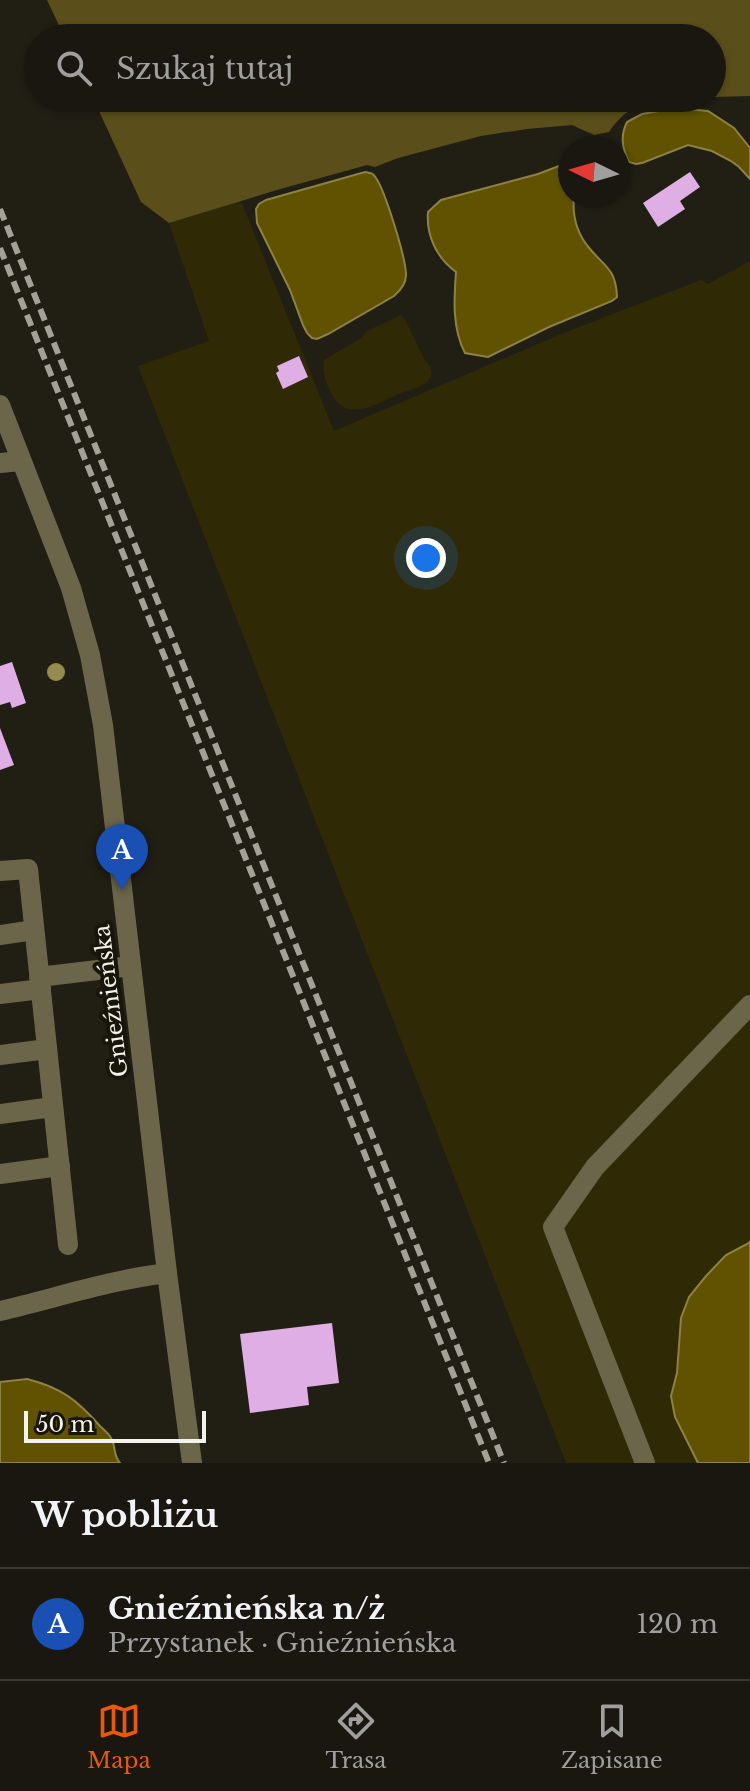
<!DOCTYPE html>
<html lang="pl">
<head>
<meta charset="utf-8">
<style>
	:root { --surface:#19170f; --page:#222018; --text:#f1f3f6; --muted:#9f9f9e; --line:#37362f; --accent:#ea580c }
	body { margin:0; font-family:"Libre Baskerville",serif; background:var(--page); color:var(--text) }
	.compass { position:absolute; left:558px; top:136px; width:72px; height:72px; border-radius:50%; background:var(--surface); box-shadow:0 2px 6px #0004; rotate:275deg }
	.scale { position:absolute; left:24px; bottom:20px; width:182px; box-sizing:border-box; padding-left:8px; border:4px solid #f4f3eb; border-top:0; font-size:22px; line-height:28px; white-space:nowrap; color:#f4f3eb; -webkit-text-stroke:6px #18150b; paint-order:stroke }
	.you { position:absolute; left:426px; top:558px; width:28px; height:28px; margin:-20px; border:6px solid #fff; border-radius:50%; background:#1a73e8; box-shadow:0 0 0 12px #1a73e833 }
	.badge { display:grid; place-items:center; width:52px; height:52px; border-radius:50%; background:var(--accent); color:#fff; font-size:26px; font-weight:700 }
	.pin { position:absolute; translate:-50% -66px; filter:drop-shadow(0 2px 4px #0008) }
	.pin::after { content:''; position:absolute; top:42px; width:28px; height:24px; background:inherit; clip-path:polygon(0 0,100% 0,50% 100%) }
	.list { margin:0; padding:0; list-style:none }
	h2 { display:flex; justify-content:space-between; align-items:center; height:104px; margin:0; padding:0 32px; font-size:34px }
	h2 small { font-size:26px; font-weight:400; color:var(--muted) }
	.list li { display:grid; grid-template-columns:52px 1fr auto; gap:24px; align-items:center; box-sizing:border-box; height:112px; padding:0 32px; border-top:2px solid var(--line) }
	.list b { display:block; font-size:30px; white-space:nowrap }
	.list p { margin:0; font-size:26px; white-space:nowrap; color:var(--muted) }
	.list em { font-size:26px; font-style:normal; color:var(--muted) }
	.icon { flex:none; width:44px; height:44px; fill:none; stroke:currentColor; stroke-width:2; stroke-linecap:round; stroke-linejoin:round }
	.map { position:relative; flex:none; width:750px; height:1463px; overflow:hidden }
	.search { position:absolute; background:var(--surface); box-shadow:0 2px 6px #0004; left:24px; right:24px; top:24px; height:88px; display:flex; align-items:center; gap:20px; box-sizing:border-box; padding:0 28px; border-radius:44px; color:var(--muted); font-size:30px }
	.sheet { height:216px; background:var(--surface) }
	nav { display:flex; justify-content:space-around; align-items:center; box-sizing:border-box; height:112px; border-top:2px solid var(--line); background:var(--surface); font-size:22px; color:var(--muted) }
	nav a { display:grid; justify-items:center; gap:4px }
	nav .on { color:var(--accent) }
	.map>svg:first-child { display:block }
</style>
</head>
<body>
<div class="map">
<svg width="750" height="1463" viewBox="0 0 750 1463">
	<rect width="100%" height="100%" fill="#211f14"/>
	<g fill="#302905">
		<path d="M 241,201 L 334,431 L 561,334 L 701,280 L 708,284 L 750,261 L 750,1463 L 566,1463 L 138,366 L 209,341 L 169,223 Z"/>
		<path d="M 401,315 C 412,329 416,345 425,360 C 427,363 431,366 431,370 C 432,372 432,374 431,376 C 427,387 408,390 399,394 C 377,403 348,423 333,396 C 326,385 322,372 324,360 L 360,339 L 367,331 Z"/>
	</g>
	<g fill="#5a4f1a">
		<path d="M 47,0 L 750,0 L 750,96 L 712,97 L 712,38 L 65,38 Z"/>
		<path d="M 93,98 L 693,98 C 658,99 630,100 609,132 L 594,135 L 572,125 L 527,129 L 481,136 L 398,158 L 375,167 L 367,165 L 277,190 L 169,223 L 141,202 Z"/>
	</g>
	<g fill="#605200" stroke="#8c8246" stroke-width="2">
		<path d="M 675,108 L 708,111 L 734,128 L 750,148 L 750,179 L 739,167 L 731,161 L 712,151 L 688,145 L 642,163 L 636,164 L 629,162 C 622,148 620,136 627,122 L 642,114 Z"/>
		<path d="M 564,164 L 570,168 L 570,196 L 574,196 C 572,216 576,233 590,249 C 605,267 616,269 617,297 L 612,301 L 549,327 L 488,357 L 465,353 C 452,328 454,299 456,272 C 437,258 426,236 428,212 L 441,200 L 538,174 Z"/>
		<path d="M 365,172 C 371,173 373,173 376,178 C 385,191 406,258 406,275 C 406,284 401,290 394,296 L 328,334 L 317,339 L 312,338 L 307,333 L 303,325 L 290,290 L 257,223 L 256,209 L 259,204 L 266,200 Z"/>
		<path d="M 750,1241 L 750,1463 L 698,1463 L 675,1417 L 671,1396 L 677,1373 L 681,1318 L 689,1297 L 706,1276 L 726,1255 L 749,1243 Z"/>
		<path d="M 27,1379 C 62,1388 77,1400 100,1426 C 104,1430 110,1434 112,1440 C 116,1449 113,1455 120,1463 L 0,1463 L 0,1382 Z"/>
	</g>
	<g fill="#deaee4">
		<path d="M 690,172 L 700,187 L 680,201 L 685,209 L 658,227 L 643,203 Z"/>
		<path d="M 299,356 L 308,377 L 283,389 L 276,373 L 279,371 L 277,366 Z"/>
		<path d="M 12,662 L 26,703 L 12,708 L 10,702 L 0,705 L 0,666 Z"/>
		<path d="M 0,728 L 14,765 L 0,770 Z"/>
		<path d="M 332,1323 L 339,1383 L 307,1387 L 309,1405 L 250,1413 L 240,1334 Z"/>
	</g>
	<g fill="none" stroke-linecap="round" stroke-linejoin="round">
		<g stroke="#6b654a" stroke-width="20">
			<path d="M 0,405 L 71,588 L 90,655 L 103,725 L 167,1273 L 192,1463"/>
			<path d="M 0,463 L 21,461"/>
			<path d="M 0,871 L 28,869 L 68,1245"/>
			<path d="M 0,935 L 34,930"/>
			<path d="M 39,977 L 131,966"/>
			<path d="M 0,994 L 41,989"/>
			<path d="M 0,1055 L 47,1049"/>
			<path d="M 0,1114 L 53,1107"/>
			<path d="M 0,1174 L 60,1166"/>
			<path d="M 0,1311 C 56,1298 110,1280 167,1273"/>
			<path d="M 645,1463 L 553,1227 L 595,1167 L 750,1005"/>
		</g>
		<g stroke="#a3a299" stroke-width="6" stroke-dasharray="12 6" stroke-linecap="butt">
			<path d="M 0,209 L 504,1463"/>
			<path d="M 0,248 L 489,1463"/>
		</g>
	</g>
	<circle fill="#978b50" cx="56" cy="672" r="9"/>
	<g text-anchor="middle" dominant-baseline="central" stroke-width="8" stroke-linejoin="round" paint-order="stroke">
		<g font-size="22" fill="#f4f3eb" stroke="#18150b">
			<text transform="translate(111 1001) rotate(-97)">Gnieźnieńska</text>
		</g>
	</g>
</svg>
<svg class="compass" viewBox="-18 -18 36 36"><path d="M0-13l5 13h-10z" fill="#e53935"/><path d="M0 13l5-13h-10z" fill="#9f9f9e"/></svg>
<div class="scale">50 m</div>
<div class="you"></div>
<div class="pin badge" style="left:122px;top:890px;background:#1a4fb4">A</div>
<div class="search"><svg class="icon" aria-label="search" viewBox="0 0 24 24"><circle cx="10" cy="10" r="6"/><path d="M15 15l6 6"/></svg>Szukaj tutaj</div>
</div>
<section class="sheet">
<h2>W pobliżu<small></small></h2>
<ul class="list">
<li><span class="badge" style="background:#1a4fb4">A</span><div><b>Gnieźnieńska n/ż</b><p>Przystanek · Gnieźnieńska</p></div><em>120 m</em></li>
</ul>
</section>
<nav>
<a class="on"><svg class="icon" aria-label="map" viewBox="0 0 24 24"><path d="M3 6l6-2 6 2 6-2v14l-6 2-6-2-6 2zM9 4v14M15 6v14"/></svg>Mapa</a>
<a><svg class="icon" aria-label="directions" viewBox="0 0 24 24"><path d="M12 3l9 9-9 9-9-9zM9 14v-3h6M13 9l2 2-2 2"/></svg>Trasa</a>
<a><svg class="icon" aria-label="saved" viewBox="0 0 24 24"><path d="M7 4h10v16l-5-4-5 4z"/></svg>Zapisane</a>
</nav>
</body>
</html>
